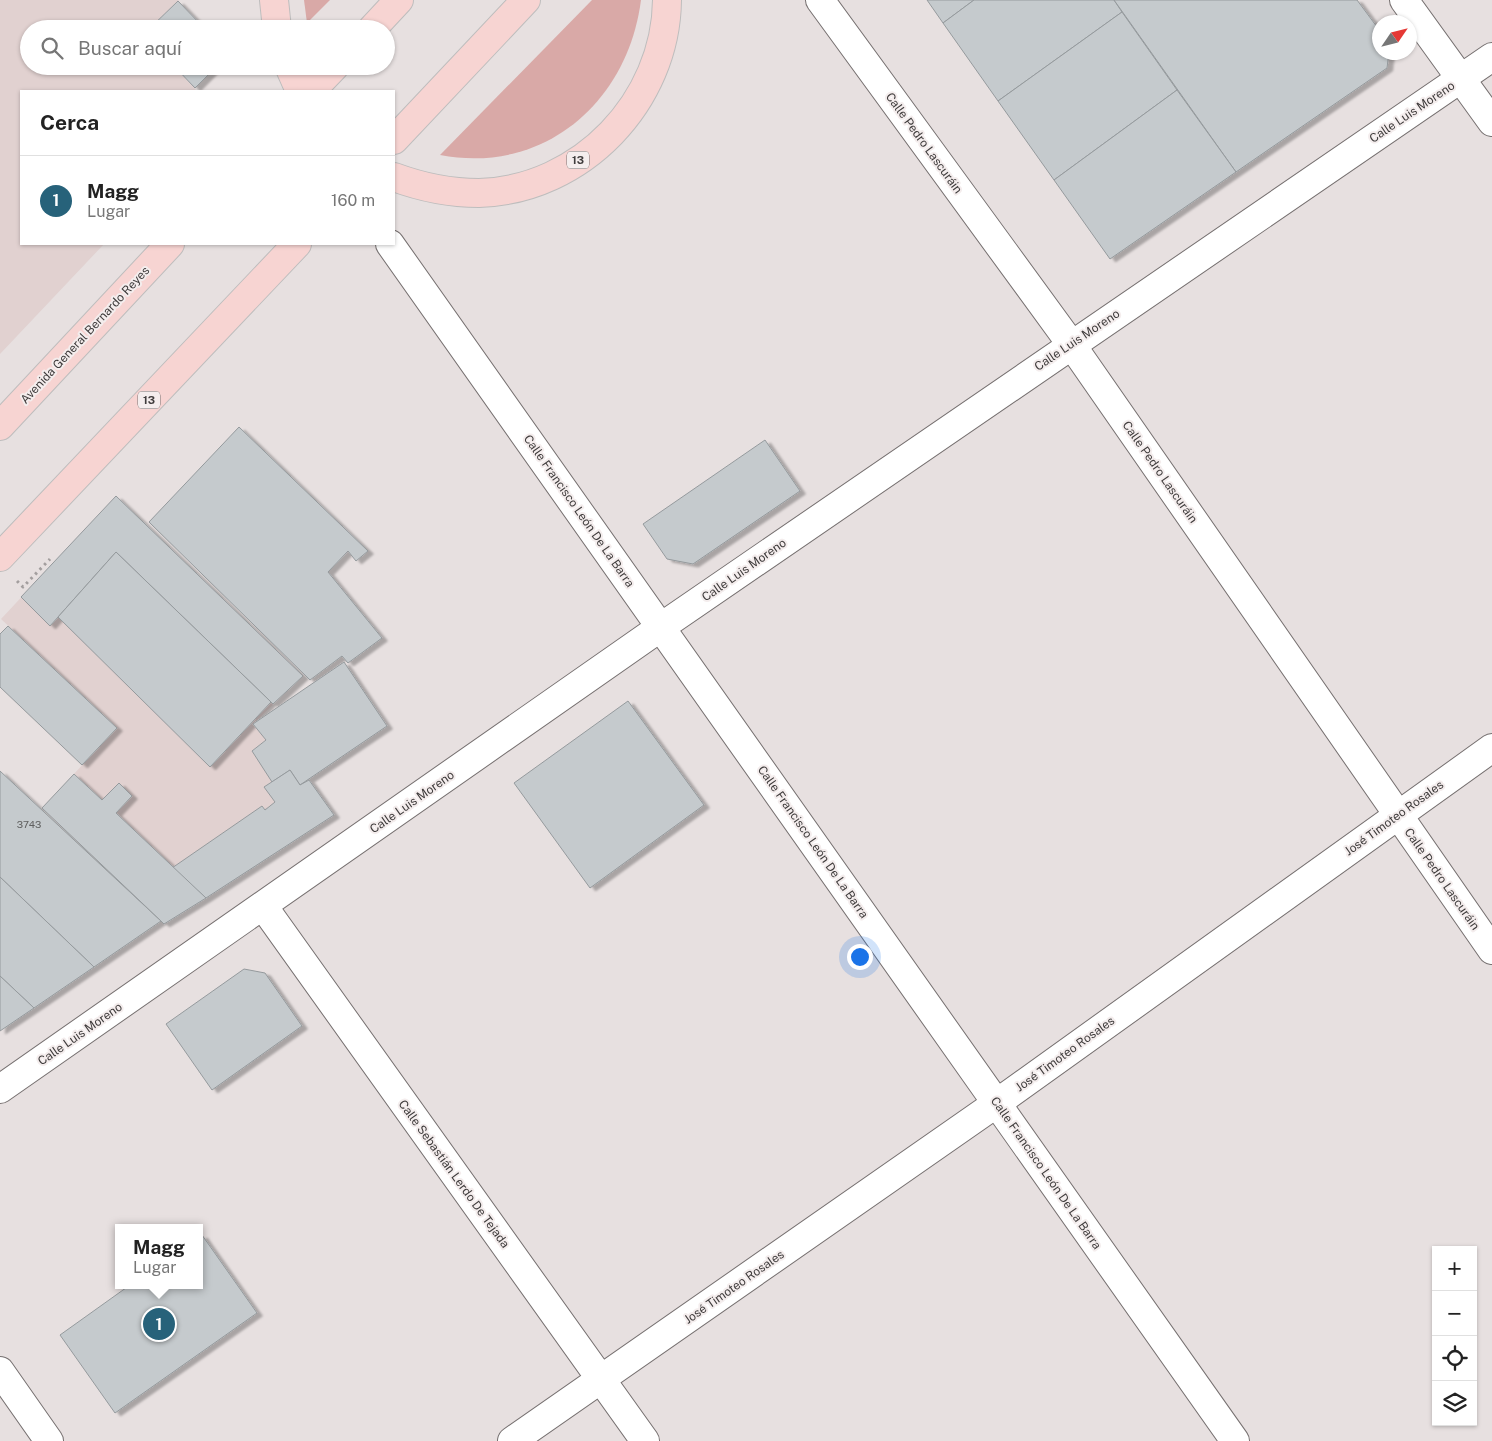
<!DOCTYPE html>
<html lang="es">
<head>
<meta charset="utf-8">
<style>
	:root { --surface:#fff; --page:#f6f6f6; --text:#222; --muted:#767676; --line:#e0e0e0; --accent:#27627a }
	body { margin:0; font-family:"Public Sans",sans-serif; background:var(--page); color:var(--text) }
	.controls { position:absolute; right:15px; bottom:15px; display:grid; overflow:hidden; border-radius:0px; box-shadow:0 1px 4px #0004 }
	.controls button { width:45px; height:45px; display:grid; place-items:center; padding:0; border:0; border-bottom:1px solid var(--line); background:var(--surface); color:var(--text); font:25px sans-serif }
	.compass { position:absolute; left:1372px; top:15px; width:45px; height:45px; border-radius:50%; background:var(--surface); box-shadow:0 1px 4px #0004; rotate:55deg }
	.you { position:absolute; left:859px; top:956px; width:18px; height:18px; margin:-12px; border:4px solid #fff; border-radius:50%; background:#1a73e8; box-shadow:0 0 0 8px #1a73e833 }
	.badge { display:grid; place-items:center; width:32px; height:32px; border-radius:50%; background:var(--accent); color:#fff; font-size:16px; font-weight:700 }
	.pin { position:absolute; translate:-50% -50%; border:2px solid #fff; box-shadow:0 1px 5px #0006 }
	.popup { position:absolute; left:115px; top:1224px; width:88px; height:65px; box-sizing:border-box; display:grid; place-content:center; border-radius:0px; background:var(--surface); filter:drop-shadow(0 1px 4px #0005); font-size:16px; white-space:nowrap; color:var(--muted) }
	.popup b { font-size:19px; color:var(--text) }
	.popup::after { content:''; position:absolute; left:50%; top:100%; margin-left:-10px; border:10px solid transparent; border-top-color:var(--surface) }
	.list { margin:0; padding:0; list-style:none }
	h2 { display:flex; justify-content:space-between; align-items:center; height:65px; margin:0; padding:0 20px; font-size:21px }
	h2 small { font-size:16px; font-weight:400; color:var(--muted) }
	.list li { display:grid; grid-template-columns:32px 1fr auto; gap:15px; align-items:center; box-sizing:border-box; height:90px; padding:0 20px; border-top:1px solid var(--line) }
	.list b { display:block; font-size:19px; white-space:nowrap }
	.list p { margin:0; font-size:16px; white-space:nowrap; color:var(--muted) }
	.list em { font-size:16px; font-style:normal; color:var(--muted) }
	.icon { flex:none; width:28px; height:28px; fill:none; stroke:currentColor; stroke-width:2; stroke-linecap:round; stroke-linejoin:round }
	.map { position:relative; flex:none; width:1492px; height:1441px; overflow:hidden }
	.search { position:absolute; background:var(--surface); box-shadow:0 1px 4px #0004; left:20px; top:20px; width:375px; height:55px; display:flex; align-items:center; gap:12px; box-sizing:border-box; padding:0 18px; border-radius:28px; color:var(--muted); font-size:19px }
	.panel { position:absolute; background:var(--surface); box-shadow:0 1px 4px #0004; left:20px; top:90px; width:375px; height:155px; border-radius:0px }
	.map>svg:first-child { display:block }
</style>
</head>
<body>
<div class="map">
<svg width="1492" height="1441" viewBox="0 0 1492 1441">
	<defs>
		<filter id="shadow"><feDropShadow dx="5.5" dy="3" stdDeviation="1" flood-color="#0004"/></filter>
	</defs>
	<rect width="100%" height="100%" fill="#e7e0e0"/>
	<g fill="#e1d1d0">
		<path d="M 0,0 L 179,0 L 149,29 L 29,29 L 29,66 L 173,66 L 197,91 L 21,91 L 21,244 L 104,244 L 0,354 Z"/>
		<path d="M 116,496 L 303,676 L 253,724 L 266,740 L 252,751 L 272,781 L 300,785 L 309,780 L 334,815 L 164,924 L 42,808 L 117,728 L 1,619 Z"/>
	</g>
	<g fill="#d9a9a7">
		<path d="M 304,0 L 330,0 L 307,23 Z"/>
		<path d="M 592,0 L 641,0 C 628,102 544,175 440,155 Z"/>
	</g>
	<g fill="#c5cacd" stroke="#959a9d" filter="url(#shadow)">
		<path d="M 927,0 L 974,0 L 943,23 Z"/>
		<path d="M 974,0 L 1114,0 L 1122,12 L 998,101 L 943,23 Z"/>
		<path d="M 1114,0 L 1357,0 L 1380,31 L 1380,52 L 1389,52 L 1387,68 L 1236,172 Z"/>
		<path d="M 178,1 L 205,29 L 149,29 Z"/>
		<path d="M 1122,12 L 1177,90 L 1054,180 L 998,101 Z"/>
		<path d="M 174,66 L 217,66 L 195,88 Z"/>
		<path d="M 1177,90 L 1236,172 L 1110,259 L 1054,180 Z"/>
		<path d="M 239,427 L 368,551 L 356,561 L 348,551 L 328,572 L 382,638 L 348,663 L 342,656 L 310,680 L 149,522 Z"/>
		<path d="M 765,440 L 800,491 L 693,564 L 667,559 L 643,524 Z"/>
		<path d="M 116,496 L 303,676 L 273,704 L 116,552 L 50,626 L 21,597 Z"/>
		<path d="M 116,552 L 271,702 L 210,767 L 58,617 Z"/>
		<path d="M 8,626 L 117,728 L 82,765 L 0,687 L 0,634 Z"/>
		<path d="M 344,662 L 387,726 L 300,785 L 290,770 L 272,782 L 252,751 L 266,740 L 253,724 Z"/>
		<path d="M 628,701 L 704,805 L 590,888 L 514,783 Z"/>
		<path d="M 290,770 L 300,785 L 309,780 L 334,815 L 206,898 L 172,868 L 262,806 L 265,810 L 275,802 L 264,787 Z"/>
		<path d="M 0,771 L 161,921 L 94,967 L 0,877 Z"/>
		<path d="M 74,774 L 102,800 L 119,783 L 132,796 L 116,813 L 206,898 L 164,924 L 161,921 L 42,808 Z"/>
		<path d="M 0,877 L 94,967 L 34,1008 L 0,976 Z"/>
		<path d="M 244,969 L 265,973 L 302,1026 L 212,1090 L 166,1024 Z"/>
		<path d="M 0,976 L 34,1008 L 0,1031 Z"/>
		<path d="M 202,1235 L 257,1313 L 115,1413 L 60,1335 L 130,1285 L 199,1285 L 199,1237 Z"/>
	</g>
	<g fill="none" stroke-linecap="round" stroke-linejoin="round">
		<g stroke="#767070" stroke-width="30">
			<g id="minor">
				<path d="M 820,0 L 1071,344 L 1492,950"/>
				<path d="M 1404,0 L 1492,122"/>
				<path d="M 390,244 L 1235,1441"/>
				<path d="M 263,906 L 645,1441"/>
				<path d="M 0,1089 L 661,627 L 1492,57"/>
				<path d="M 0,1371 L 49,1441"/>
				<path d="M 512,1441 L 997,1103 L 1492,748"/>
			</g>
		</g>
		<g stroke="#bebdbd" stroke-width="30">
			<g id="major">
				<path d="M 274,0 L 277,29"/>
				<path d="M 372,29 L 399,0"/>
				<path d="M 289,66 L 300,91"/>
				<path d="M 311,91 L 335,66"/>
				<path d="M 394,140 L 526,0"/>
				<path d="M 394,177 C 421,187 450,193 479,193 C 582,190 666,101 667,0"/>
				<path d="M 0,426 L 170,244"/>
				<path d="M 0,557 L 297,244"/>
			</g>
		</g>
		<path stroke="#a39e9e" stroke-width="3" stroke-dasharray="2.5 4" stroke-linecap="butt" d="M 17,581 L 23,587 L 50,559"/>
		<use href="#minor" stroke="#fff" stroke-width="28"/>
		<use href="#major" stroke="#f7d4d2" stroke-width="28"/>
	</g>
	<g text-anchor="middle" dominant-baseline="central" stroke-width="4" stroke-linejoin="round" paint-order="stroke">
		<g font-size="10" fill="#606060">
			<text x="29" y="824">3743</text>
		</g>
		<g fill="#f4eded" stroke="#757171" stroke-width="1">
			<rect x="567" y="151.5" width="22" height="17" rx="4"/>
			<rect x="138" y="391.5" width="22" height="17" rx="4"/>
		</g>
		<g font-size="11" font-weight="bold" fill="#3f3c3c">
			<text x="578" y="160">13</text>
			<text x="149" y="400">13</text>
		</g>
		<g font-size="12" fill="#3f3c3c" stroke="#f4eded">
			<text transform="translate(1412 112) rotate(-34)">Calle Luis Moreno</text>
			<text transform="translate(924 143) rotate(54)">Calle Pedro Lascuráin</text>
			<text transform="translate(85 335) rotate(-47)">Avenida General Bernardo Reyes</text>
			<text transform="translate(1077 340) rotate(-34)">Calle Luis Moreno</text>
			<text transform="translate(1160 472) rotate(55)">Calle Pedro Lascuráin</text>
			<text transform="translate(579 511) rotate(55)">Calle Francisco León De La Barra</text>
			<text transform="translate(744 570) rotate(-35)">Calle Luis Moreno</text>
			<text transform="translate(412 802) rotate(-35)">Calle Luis Moreno</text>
			<text transform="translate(1394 818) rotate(-36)">José Timoteo Rosales</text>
			<text transform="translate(813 842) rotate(55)">Calle Francisco León De La Barra</text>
			<text transform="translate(1442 879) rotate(55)">Calle Pedro Lascuráin</text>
			<text transform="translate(80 1034) rotate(-35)">Calle Luis Moreno</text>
			<text transform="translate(1065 1054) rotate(-36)">José Timoteo Rosales</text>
			<text transform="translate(1046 1173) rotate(55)">Calle Francisco León De La Barra</text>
			<text transform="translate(454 1174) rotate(54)">Calle Sebastián Lerdo De Tejada</text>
			<text transform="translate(734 1287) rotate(-35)">José Timoteo Rosales</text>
		</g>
	</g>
</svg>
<div class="controls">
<button>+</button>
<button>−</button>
<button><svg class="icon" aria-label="locate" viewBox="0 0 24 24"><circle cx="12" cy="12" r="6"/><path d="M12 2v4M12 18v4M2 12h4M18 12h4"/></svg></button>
<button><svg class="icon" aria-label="layers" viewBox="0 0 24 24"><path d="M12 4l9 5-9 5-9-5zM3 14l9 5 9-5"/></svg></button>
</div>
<svg class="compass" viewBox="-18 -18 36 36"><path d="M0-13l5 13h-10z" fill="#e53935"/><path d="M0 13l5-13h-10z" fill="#767676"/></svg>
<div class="you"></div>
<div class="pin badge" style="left:159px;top:1324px">1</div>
<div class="popup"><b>Magg</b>Lugar</div>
<div class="search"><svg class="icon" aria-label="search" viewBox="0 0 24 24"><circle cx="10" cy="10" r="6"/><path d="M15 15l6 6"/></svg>Buscar aquí</div>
<section class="panel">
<h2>Cerca<small></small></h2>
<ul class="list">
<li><span class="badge">1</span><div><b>Magg</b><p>Lugar</p></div><em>160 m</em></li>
</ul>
</section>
</div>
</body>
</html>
